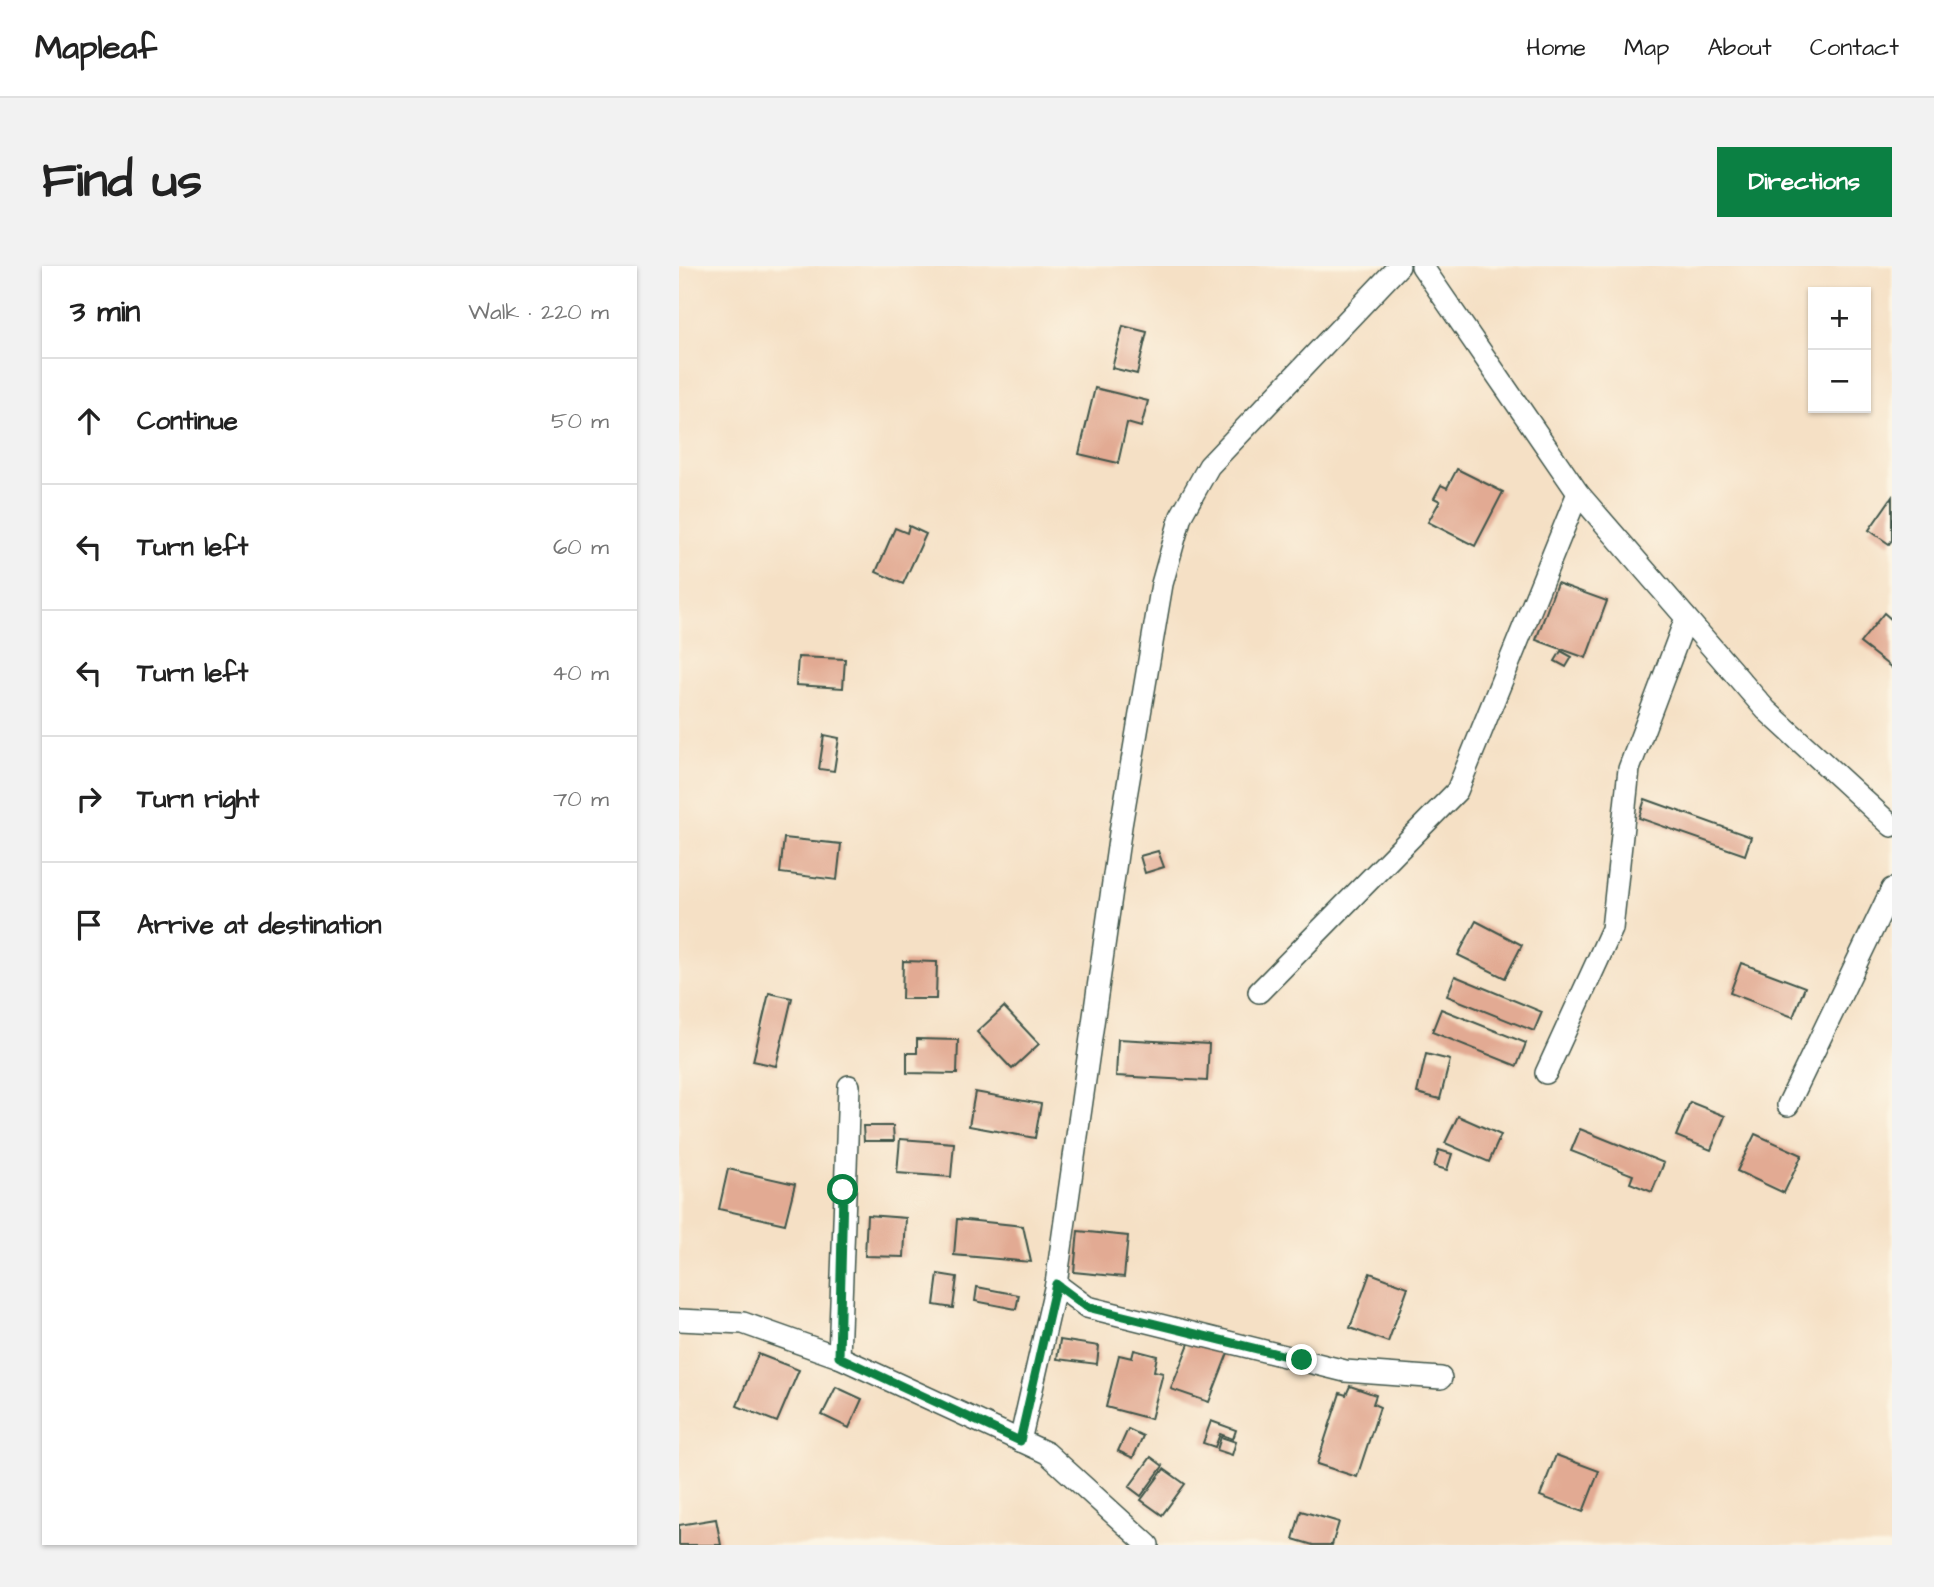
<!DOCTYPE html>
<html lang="en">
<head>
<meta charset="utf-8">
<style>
	:root { --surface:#fff; --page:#f2f2f2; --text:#222; --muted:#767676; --line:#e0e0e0; --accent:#0b8043 }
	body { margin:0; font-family:"Architects Daughter",sans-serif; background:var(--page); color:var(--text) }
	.controls { position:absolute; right:21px; top:21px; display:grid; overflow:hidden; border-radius:0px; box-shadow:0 2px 5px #0004 }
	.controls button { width:63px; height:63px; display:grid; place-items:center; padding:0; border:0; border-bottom:2px solid var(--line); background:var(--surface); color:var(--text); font:35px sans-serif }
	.stop { position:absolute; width:21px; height:21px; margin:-16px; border:5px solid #0b8043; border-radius:50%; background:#fff }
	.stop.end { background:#0b8043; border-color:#fff; box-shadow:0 2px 7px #0008 }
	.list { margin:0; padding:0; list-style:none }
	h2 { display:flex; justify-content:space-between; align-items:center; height:91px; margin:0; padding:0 28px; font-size:30px }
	h2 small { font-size:23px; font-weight:400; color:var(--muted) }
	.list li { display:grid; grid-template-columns:46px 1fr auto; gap:21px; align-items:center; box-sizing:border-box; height:126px; padding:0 28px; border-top:2px solid var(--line) }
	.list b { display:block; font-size:26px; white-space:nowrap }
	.list em { font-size:23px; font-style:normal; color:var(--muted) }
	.icon { flex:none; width:38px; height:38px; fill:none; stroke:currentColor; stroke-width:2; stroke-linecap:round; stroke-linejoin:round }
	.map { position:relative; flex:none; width:1213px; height:1279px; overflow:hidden; border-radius:0px }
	header { display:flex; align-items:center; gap:42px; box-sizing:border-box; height:98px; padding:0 35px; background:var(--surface); border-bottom:2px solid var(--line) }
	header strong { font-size:33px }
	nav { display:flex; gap:38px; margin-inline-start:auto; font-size:24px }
	.intro { display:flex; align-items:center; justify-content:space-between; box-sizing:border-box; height:168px; padding:0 42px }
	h1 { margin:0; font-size:49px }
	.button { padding:18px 32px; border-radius:0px; background:var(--accent); color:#fff; font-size:24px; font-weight:700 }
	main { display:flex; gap:42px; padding:0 42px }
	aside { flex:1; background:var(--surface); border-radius:0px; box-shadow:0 2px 5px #0004 }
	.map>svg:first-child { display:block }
</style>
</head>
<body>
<header>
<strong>Mapleaf</strong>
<nav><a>Home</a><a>Map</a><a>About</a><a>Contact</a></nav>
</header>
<div class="intro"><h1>Find us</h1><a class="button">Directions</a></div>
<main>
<aside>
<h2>3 min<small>Walk · 220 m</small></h2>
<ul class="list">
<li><svg class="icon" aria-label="ahead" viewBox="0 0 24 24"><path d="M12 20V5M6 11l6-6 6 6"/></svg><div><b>Continue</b></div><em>50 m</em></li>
<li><svg class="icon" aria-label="left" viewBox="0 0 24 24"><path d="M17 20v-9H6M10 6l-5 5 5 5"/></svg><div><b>Turn left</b></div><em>60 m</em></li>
<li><svg class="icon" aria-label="left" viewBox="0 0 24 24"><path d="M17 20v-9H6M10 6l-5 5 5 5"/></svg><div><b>Turn left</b></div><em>40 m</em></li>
<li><svg class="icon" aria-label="right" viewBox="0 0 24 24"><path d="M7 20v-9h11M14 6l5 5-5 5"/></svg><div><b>Turn right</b></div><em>70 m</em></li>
<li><svg class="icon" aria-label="arrive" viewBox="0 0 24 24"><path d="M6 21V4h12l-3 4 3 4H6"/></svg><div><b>Arrive at destination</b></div></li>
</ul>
</aside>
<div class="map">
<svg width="1213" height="1279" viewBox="0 0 1213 1279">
	<rect width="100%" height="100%" fill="#fcf5e5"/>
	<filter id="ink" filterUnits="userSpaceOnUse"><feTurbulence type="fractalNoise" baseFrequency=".0143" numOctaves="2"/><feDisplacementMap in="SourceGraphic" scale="14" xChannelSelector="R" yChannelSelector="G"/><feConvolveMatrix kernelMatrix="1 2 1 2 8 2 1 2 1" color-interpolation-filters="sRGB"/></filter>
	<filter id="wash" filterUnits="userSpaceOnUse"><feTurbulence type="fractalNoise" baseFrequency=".00686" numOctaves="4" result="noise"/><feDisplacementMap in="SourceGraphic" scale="28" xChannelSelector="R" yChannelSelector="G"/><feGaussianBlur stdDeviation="1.57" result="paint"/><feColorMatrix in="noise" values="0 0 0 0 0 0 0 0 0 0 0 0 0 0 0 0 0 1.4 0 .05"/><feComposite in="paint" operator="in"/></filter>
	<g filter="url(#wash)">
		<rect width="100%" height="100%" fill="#f5e0c5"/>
		<g id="blocks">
			<g fill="#e2aa93">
				<path d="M 444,60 L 468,66 L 458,108 L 433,102 Z"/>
				<path d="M 416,122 L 469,135 L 462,161 L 448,157 L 439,197 L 400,188 Z"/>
				<path d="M 778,203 L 824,226 L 796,280 L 749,256 L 761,235 L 755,232 L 762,219 L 768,222 Z"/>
				<path d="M 1213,231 L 1213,274 L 1210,278 L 1190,264 Z"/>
				<path d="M 230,260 L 247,268 L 224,318 L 197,306 L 216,262 L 228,267 Z"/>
				<path d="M 878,317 L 928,335 L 907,392 L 857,374 Z"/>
				<path d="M 1205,347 L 1213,354 L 1213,402 L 1181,377 Z"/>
				<path d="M 882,385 L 893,391 L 887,401 L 876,395 Z"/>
				<path d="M 119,391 L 166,393 L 164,422 L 117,419 Z"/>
				<path d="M 145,469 L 160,472 L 155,505 L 140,503 Z"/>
				<path d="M 966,533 L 1072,571 L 1066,589 L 960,552 Z"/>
				<path d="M 105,572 L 162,578 L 158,614 L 101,607 Z"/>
				<path d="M 479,585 L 485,601 L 466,607 L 461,590 Z"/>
				<path d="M 797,655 L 843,679 L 826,712 L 779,689 Z"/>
				<path d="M 224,695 L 258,696 L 257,733 L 223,733 Z"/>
				<path d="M 1062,697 L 1126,721 L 1114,751 L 1051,727 Z"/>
				<path d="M 776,710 L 863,746 L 855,765 L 768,730 Z"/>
				<path d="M 90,727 L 113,732 L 97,800 L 74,795 Z"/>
				<path d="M 325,741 L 360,778 L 333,803 L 298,766 Z"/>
				<path d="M 762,743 L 847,777 L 838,800 L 753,766 Z"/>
				<path d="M 238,773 L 279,774 L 278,808 L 228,807 L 228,787 L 238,787 Z"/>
				<path d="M 439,773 L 530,778 L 528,815 L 437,810 Z"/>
				<path d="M 747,788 L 771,794 L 761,833 L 738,827 Z"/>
				<path d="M 296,826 L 362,838 L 356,872 L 290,860 Z"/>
				<path d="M 1011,836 L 1046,850 L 1032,884 L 997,870 Z"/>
				<path d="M 779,850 L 822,869 L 810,896 L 766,877 Z"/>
				<path d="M 184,860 L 214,860 L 215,875 L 185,875 Z"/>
				<path d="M 901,863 L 985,897 L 973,926 L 951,917 L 954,909 L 892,885 Z"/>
				<path d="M 1076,868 L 1123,889 L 1105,927 L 1058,905 Z"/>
				<path d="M 221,873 L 275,877 L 272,911 L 218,907 Z"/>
				<path d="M 760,884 L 773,888 L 768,904 L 755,900 Z"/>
				<path d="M 49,903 L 116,918 L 106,958 L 40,943 Z"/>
				<path d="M 188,949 L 227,952 L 225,991 L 186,990 Z"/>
				<path d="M 278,953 L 344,960 L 352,996 L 275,989 Z"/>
				<path d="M 399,965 L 449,970 L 445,1011 L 395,1006 Z"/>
				<path d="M 691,1007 L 729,1021 L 709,1076 L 671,1062 Z"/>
				<path d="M 259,1008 L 278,1011 L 274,1042 L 255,1039 Z"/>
				<path d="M 298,1021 L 340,1029 L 337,1043 L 296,1035 Z"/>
				<path d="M 513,1070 L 550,1084 L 530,1136 L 492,1123 Z"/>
				<path d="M 381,1074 L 420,1080 L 418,1098 L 378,1093 Z"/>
				<path d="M 455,1084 L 478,1090 L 475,1105 L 484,1107 L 472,1153 L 427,1141 L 440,1089 L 453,1092 Z"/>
				<path d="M 79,1088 L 120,1104 L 98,1156 L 58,1140 Z"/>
				<path d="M 671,1120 L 697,1129 L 694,1138 L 701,1141 L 678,1211 L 638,1198 L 661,1127 L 667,1129 Z"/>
				<path d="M 157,1121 L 183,1133 L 170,1162 L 143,1149 Z"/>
				<path d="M 532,1155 L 557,1164 L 554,1173 L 541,1168 L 536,1181 L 524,1177 Z"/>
				<path d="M 449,1163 L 464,1170 L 454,1192 L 439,1185 Z"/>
				<path d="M 542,1171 L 557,1176 L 553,1189 L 538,1184 Z"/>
				<path d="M 877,1189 L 920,1205 L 904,1246 L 861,1230 Z"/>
				<path d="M 472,1191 L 484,1200 L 462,1230 L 450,1221 Z"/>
				<path d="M 485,1203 L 506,1218 L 483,1249 L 462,1234 Z"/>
				<path d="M 622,1245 L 660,1256 L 653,1279 L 634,1279 L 614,1273 Z"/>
				<path d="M 37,1253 L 42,1279 L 0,1279 L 0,1259 Z"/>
			</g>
		</g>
	</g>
	<g filter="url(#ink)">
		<use href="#blocks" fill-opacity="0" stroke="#3f554a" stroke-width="2"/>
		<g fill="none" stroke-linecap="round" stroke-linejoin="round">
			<g stroke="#3f554a" stroke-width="24">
				<g id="street">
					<path d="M 743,0 L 899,227 L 1087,444 L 1213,560"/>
					<path d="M 580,726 L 778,525 L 899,227"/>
					<path d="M 867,807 L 933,663 L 950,503 L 1007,352"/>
					<path d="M 1109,839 L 1213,623"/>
					<path d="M 377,1018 L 408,1041 L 666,1105 L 762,1112"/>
					<path d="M 0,1054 L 64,1057 L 160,1091 L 368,1187 L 469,1279"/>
					<path d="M 160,1091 L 170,820"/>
					<path d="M 341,1175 L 377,1018 L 442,560 L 483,318 L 502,250 L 530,200 L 720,0"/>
				</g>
			</g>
			<use href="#street" stroke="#fff" stroke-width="21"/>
		</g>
	</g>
	<g fill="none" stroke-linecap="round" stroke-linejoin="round" filter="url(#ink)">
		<path stroke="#0b8043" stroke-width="9" d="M 164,924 L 160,1091 L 341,1175 L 377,1018 L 408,1041 L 623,1094"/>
	</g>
</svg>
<div class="controls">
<button>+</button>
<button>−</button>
</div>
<div class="stop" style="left:164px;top:924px"></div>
<div class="stop end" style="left:623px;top:1094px"></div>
</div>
</main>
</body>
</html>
